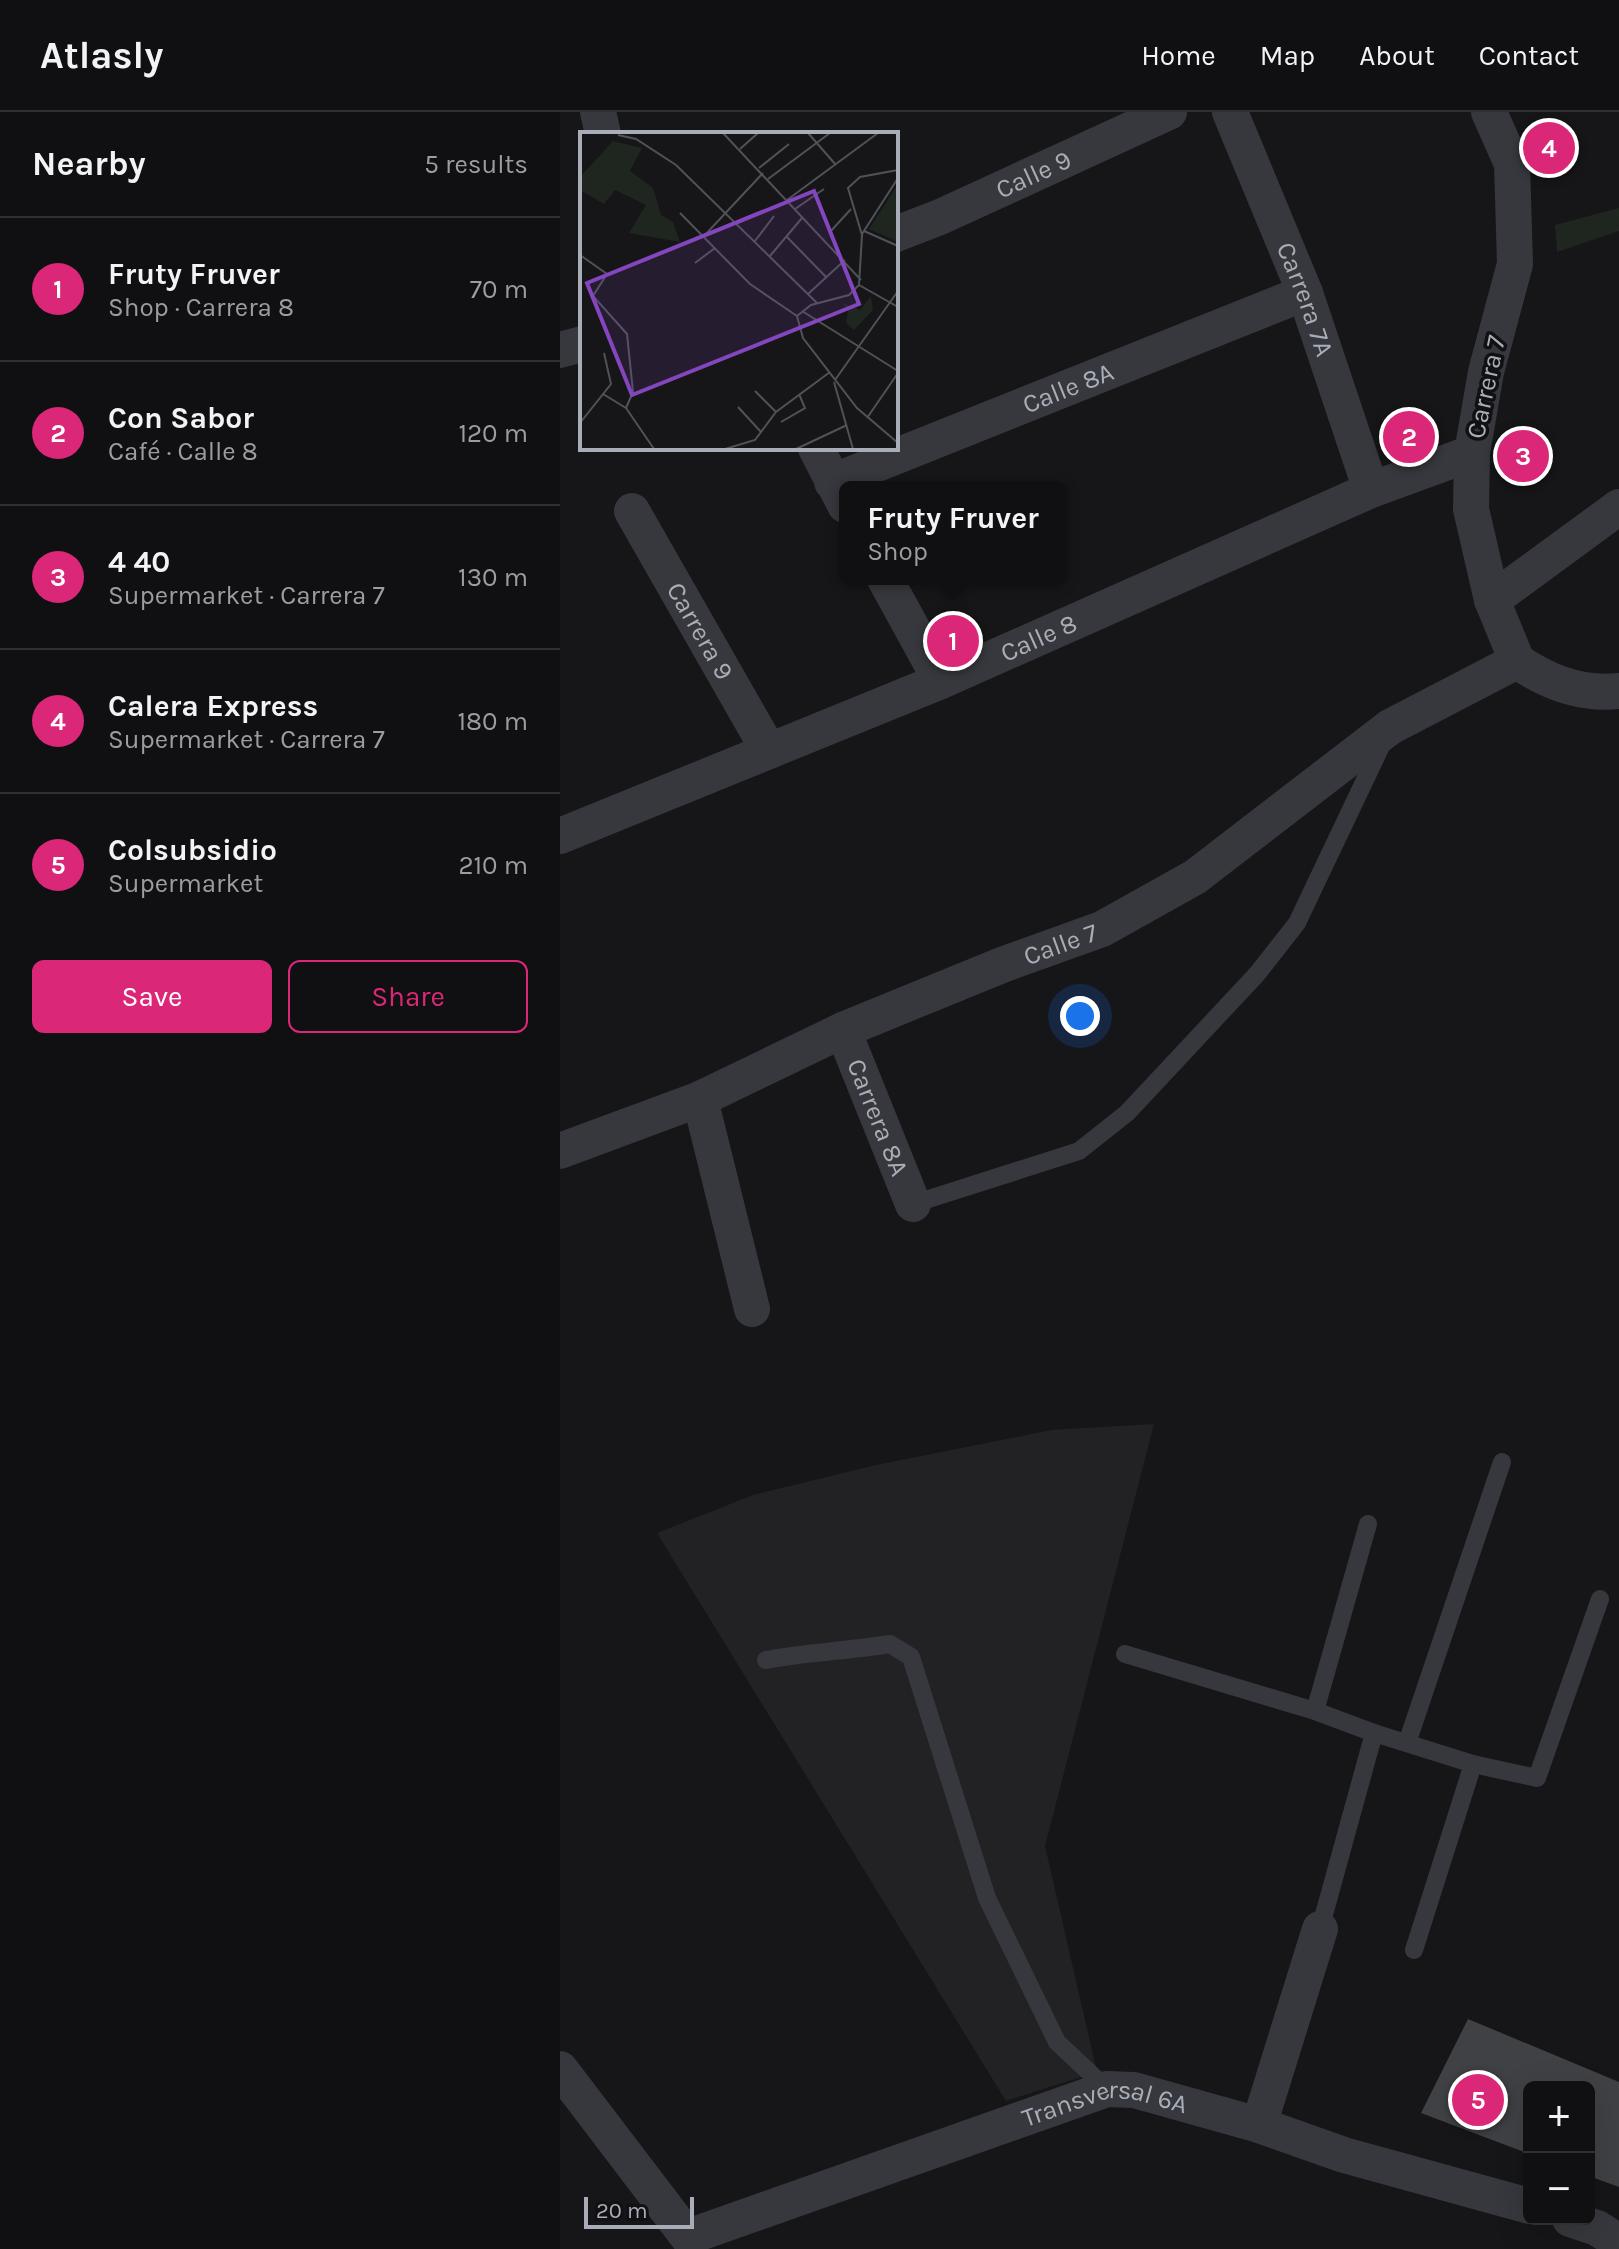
<!DOCTYPE html>
<html lang="en">
<head>
<meta charset="utf-8">
<style>
	:root { --surface:#101012; --page:#19191b; --text:#f1f3f6; --muted:#9c9d9f; --line:#303032; --accent:#db2777 }
	body { margin:0; font-family:Karla,sans-serif; background:var(--page); color:var(--text) }
	.controls { position:absolute; right:24px; bottom:24px; display:grid; overflow:hidden; border-radius:12px; box-shadow:0 8px 32px #0002 }
	.controls button { width:72px; height:72px; display:grid; place-items:center; padding:0; border:0; border-bottom:2px solid var(--line); background:var(--surface); color:var(--text); font:40px sans-serif }
	.scale { position:absolute; left:24px; bottom:20px; width:110px; box-sizing:border-box; padding-left:8px; border:4px solid #a8adb8; border-top:0; font-size:22px; line-height:28px; white-space:nowrap; color:#a8adb8; -webkit-text-stroke:6px #111113; paint-order:stroke }
	.you { position:absolute; left:520px; top:904px; width:28px; height:28px; margin:-20px; border:6px solid #fff; border-radius:50%; background:#1a73e8; box-shadow:0 0 0 12px #1a73e833 }
	.badge { display:grid; place-items:center; width:52px; height:52px; border-radius:50%; background:var(--accent); color:#fff; font-size:26px; font-weight:700 }
	.pin { position:absolute; translate:-50% -50%; border:4px solid #fff; box-shadow:0 2px 8px #0006 }
	.popup { position:absolute; left:279px; top:369px; width:228px; height:104px; box-sizing:border-box; display:grid; place-content:center; border-radius:12px; background:var(--surface); filter:drop-shadow(0 2px 6px #0005); font-size:26px; white-space:nowrap; color:var(--muted) }
	.popup b { font-size:30px; color:var(--text) }
	.popup::after { content:''; position:absolute; left:50%; top:100%; margin-left:-16px; border:16px solid transparent; border-top-color:var(--surface) }
	.list { margin:0; padding:0; list-style:none }
	h2 { display:flex; justify-content:space-between; align-items:center; height:104px; margin:0; padding:0 32px; font-size:34px }
	h2 small { font-size:26px; font-weight:400; color:var(--muted) }
	.list li { display:grid; grid-template-columns:52px 1fr auto; gap:24px; align-items:center; box-sizing:border-box; height:144px; padding:0 32px; border-top:2px solid var(--line) }
	.list b { display:block; font-size:30px; white-space:nowrap }
	.list p { margin:0; font-size:26px; white-space:nowrap; color:var(--muted) }
	.list em { font-size:26px; font-style:normal; color:var(--muted) }
	.actions { display:flex; gap:16px; padding:24px 32px }
	.actions a { flex:1; padding:18px 0; border:2px solid var(--accent); border-radius:12px; text-align:center; font-size:28px; color:var(--accent) }
	.actions .main { background:var(--accent); color:#fff }
	.map { position:relative; flex:none; width:1059px; height:2137px; overflow:hidden }
	header { display:flex; align-items:center; gap:48px; box-sizing:border-box; height:112px; padding:0 40px; background:var(--surface); border-bottom:2px solid var(--line) }
	header strong { font-size:38px }
	nav { display:flex; gap:44px; margin-inline-start:auto; font-size:28px }
	main { display:flex }
	aside { flex:1; background:var(--surface) }
	.map>svg:first-child { display:block }
</style>
</head>
<body>
<header>
<strong>Atlasly</strong>
<nav><a>Home</a><a>Map</a><a>About</a><a>Contact</a></nav>
</header>
<main>
<aside>
<h2>Nearby<small>5 results</small></h2>
<ul class="list">
<li><span class="badge">1</span><div><b>Fruty Fruver</b><p>Shop · Carrera 8</p></div><em>70 m</em></li>
<li><span class="badge">2</span><div><b>Con Sabor</b><p>Café · Calle 8</p></div><em>120 m</em></li>
<li><span class="badge">3</span><div><b>4 40</b><p>Supermarket · Carrera 7</p></div><em>130 m</em></li>
<li><span class="badge">4</span><div><b>Calera Express</b><p>Supermarket · Carrera 7</p></div><em>180 m</em></li>
<li><span class="badge">5</span><div><b>Colsubsidio</b><p>Supermarket</p></div><em>210 m</em></li>
</ul>
<div class="actions"><a class="main">Save</a><a>Share</a></div>
</aside>
<div class="map">
<svg width="1059" height="2137" viewBox="0 0 1059 2137">
	<rect width="100%" height="100%" fill="#161618"/>
	<path fill="#222225" d="M 594,1312 L 485,1734 L 537,1960 L 446,1989 L 97,1421 L 193,1383 L 316,1353 L 492,1318 Z"/>
	<path fill="#1e261f" d="M 1059,96 L 1059,119 L 997,140 L 995,113 Z"/>
	<path fill="#404145" d="M 908,1907 L 1059,1970 L 1059,2075 L 1029,2064 L 1029,1975 L 969,1975 L 969,2042 L 861,2001 Z"/>
	<g fill="none" stroke-linecap="round" stroke-linejoin="round">
		<g stroke="#37383d" stroke-width="18">
			<path d="M 353,1092 L 519,1039 L 567,1001 L 697,862 L 737,811 L 824,628"/>
			<path d="M 565,1542 L 755,1599 L 814,1621 L 913,1652 L 977,1666 L 1040,1487"/>
			<path d="M 206,1548 C 247,1540 288,1539 330,1532 L 351,1545 L 427,1786 L 497,1930 L 547,1977"/>
			<path d="M 755,1599 L 808,1412"/>
			<path d="M 847,1631 L 942,1350"/>
			<path d="M 760,1817 L 814,1621"/>
			<path d="M 854,1838 L 913,1652"/>
		</g>
		<g stroke="#37383d" stroke-width="36">
			<path d="M 38,0 L 43,22"/>
			<path id="s1" d="M 670,0 L 745,181 L 811,378"/>
			<path d="M 929,0 L 952,52 L 955,152 L 926,260 L 912,341 L 911,397 L 932,488 L 957,549"/>
			<path id="s2" d="M 336,122 L 380,105 L 609,0"/>
			<path d="M 0,238 L 22,232"/>
			<path d="M 256,336 L 285,393"/>
			<path id="s3" d="M 272,370 L 745,181"/>
			<path id="s4" d="M 72,399 L 209,639"/>
			<path d="M 325,467 L 381,569"/>
			<path d="M 932,488 L 1059,395"/>
			<path d="M 957,549 C 987,570 1022,583 1059,579"/>
			<path id="s5" d="M 0,724 L 381,569 L 811,378 L 912,341"/>
			<path id="s6" d="M 283,918 L 353,1092"/>
			<path d="M 140,987 L 192,1197"/>
			<path id="s7" d="M 0,1039 L 140,987 L 283,918 L 442,853 L 542,817 L 635,765 L 830,615 L 957,549"/>
			<path id="s8" d="M 0,1957 L 128,2125 L 547,1977 L 574,1978 L 699,2013 L 784,2043 L 969,2094"/>
			<path d="M 699,2013 L 760,1817"/>
			<path d="M 1010,2107 L 1037,2116 L 1059,2130"/>
		</g>
	</g>
	<g text-anchor="middle" dominant-baseline="central" stroke-width="7" stroke-linejoin="round" paint-order="stroke">
		<g font-size="26" fill="#a8adb8" stroke="#111113">
			<text stroke="none"><textPath href="#s2" startOffset="150">Calle 9</textPath></text>
			<text stroke="none"><textPath href="#s1" startOffset="202">Carrera 7A</textPath></text>
			<text stroke="none"><textPath href="#s3" startOffset="254">Calle 8A</textPath></text>
			<text transform="translate(926 275) rotate(-78)">Carrera 7</text>
			<text stroke="none"><textPath href="#s4" startOffset="138">Carrera 9</textPath></text>
			<text stroke="none"><textPath href="#s5" startOffset="518">Calle 8</textPath></text>
			<text stroke="none"><textPath href="#s7" startOffset="542">Calle 7</textPath></text>
			<text stroke="none"><textPath href="#s6" startOffset="94">Carrera 8A</textPath></text>
			<text stroke="none"><textPath href="#s8" startOffset="652">Transversal 6A</textPath></text>
		</g>
	</g>
	<g transform="translate(20 20)">
		<rect width="318" height="318" fill="#161618"/>
		<path d="M 33,9 L 62,16 L 50,39 L 73,56 L 81,83 L 93,90 L 100,110 L 49,101 L 66,73 L 35,58 L 24,72 L 0,58 L 0,45 ZM 318,52 L 318,110 L 289,97 ZM 291,164 L 293,178 L 274,198 L 266,191 L 268,178 L 262,171 L 280,178 Z" fill="#1e261f"/>
		<path fill="none" stroke="#505258" stroke-width="2" d="M 143,1 L 281,148M 228,1 L 256,33M 38,3 L 56,7 L 96,33 L 237,171M 160,17 L 178,1M 179,36 L 209,12M 188,47 L 250,1M 207,68 L 298,1M 215,77 L 244,57M 100,81 L 170,152 L 217,184M 284,99 L 318,114M 250,100 L 271,77M 282,102 L 318,46M 124,104 L 183,41M 206,104 L 247,146M 175,109 L 194,84M 0,123 L 27,142 L 13,164 L 47,202 L 53,260 L 46,276 L 74,317M 190,124 L 222,86M 115,131 L 135,116M 279,153 L 282,103 L 268,56 L 280,45 L 318,38M 279,153 L 318,175M 228,162 L 265,128M 222,179 L 318,239M 217,184 L 223,206 L 277,276 L 318,311M 217,184 L 231,173 L 269,163 L 279,153M 255,248 L 318,159M 254,250 L 273,317M 175,259 L 196,280M 23,262 L 46,276M 158,275 L 181,300M 287,286 L 318,241M 201,290 L 225,276 L 219,262M 0,291 L 31,252 L 24,221M 145,317 L 175,308 L 196,280 L 250,240M 216,317 L 267,293"/>
		<path fill="#8446be" fill-opacity="0.15" stroke="#8446be" stroke-width="4" d="M 234,59 L 279,172 L 52,263 L 7,151 Z"/>
		<rect width="318" height="318" fill="none" stroke="#a8adb8" stroke-width="4"/>
	</g>
</svg>
<div class="controls">
<button>+</button>
<button>−</button>
</div>
<div class="scale">20 m</div>
<div class="you"></div>
<div class="pin badge" style="left:393px;top:529px">1</div>
<div class="popup"><b>Fruty Fruver</b>Shop</div>
<div class="pin badge" style="left:849px;top:325px">2</div>
<div class="pin badge" style="left:963px;top:344px">3</div>
<div class="pin badge" style="left:989px;top:36px">4</div>
<div class="pin badge" style="left:918px;top:1988px">5</div>
</div>
</main>
</body>
</html>
